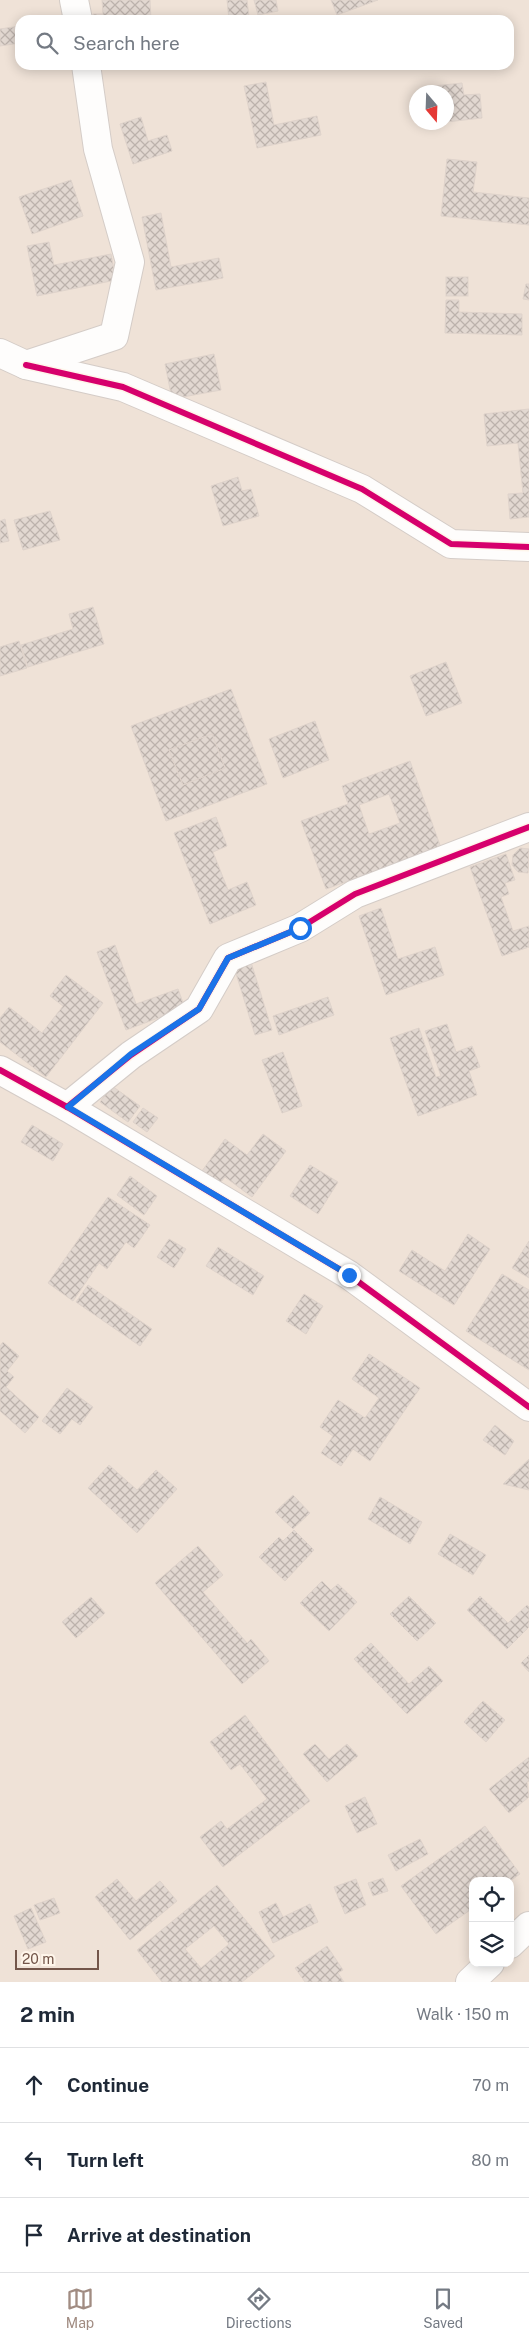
<!DOCTYPE html>
<html lang="en">
<head>
<meta charset="utf-8">
<style>
	:root { --surface:#fff; --page:#f2f2f3; --text:#1f2937; --muted:#747a83; --line:#e0e1e3; --accent:#a18c82 }
	body { margin:0; font-family:"Public Sans",sans-serif; background:var(--page); color:var(--text) }
	.controls { position:absolute; right:15px; bottom:15px; display:grid; overflow:hidden; border-radius:10px; box-shadow:0 2px 12px #0003 }
	.controls button { width:45px; height:45px; display:grid; place-items:center; padding:0; border:0; border-bottom:1px solid var(--line); background:var(--surface); color:var(--text); font:25px sans-serif }
	.compass { position:absolute; left:409px; top:85px; width:45px; height:45px; border-radius:50%; background:var(--surface); box-shadow:0 2px 12px #0003; rotate:161deg }
	.scale { position:absolute; left:15px; bottom:12px; width:84px; box-sizing:border-box; padding-left:5px; border:2px solid #73564a; border-top:0; font-size:14px; line-height:18px; white-space:nowrap; color:#73564a; -webkit-text-stroke:4px #fef5ea; paint-order:stroke }
	.stop { position:absolute; width:15px; height:15px; margin:-11px; border:4px solid #1a73e8; border-radius:50%; background:#fff }
	.stop.end { background:#1a73e8; border-color:#fff; box-shadow:0 1px 5px #0008 }
	.list { margin:0; padding:0; list-style:none }
	h2 { display:flex; justify-content:space-between; align-items:center; height:65px; margin:0; padding:0 20px; font-size:21px }
	h2 small { font-size:16px; font-weight:400; color:var(--muted) }
	.list li { display:grid; grid-template-columns:32px 1fr auto; gap:15px; align-items:center; box-sizing:border-box; height:75px; padding:0 20px; border-top:1px solid var(--line) }
	.list b { display:block; font-size:19px; white-space:nowrap }
	.list em { font-size:16px; font-style:normal; color:var(--muted) }
	.icon { flex:none; width:28px; height:28px; fill:none; stroke:currentColor; stroke-width:2; stroke-linecap:round; stroke-linejoin:round }
	.map { position:relative; flex:none; width:529px; height:1982px; overflow:hidden }
	.search { position:absolute; background:var(--surface); box-shadow:0 2px 12px #0003; left:15px; right:15px; top:15px; height:55px; display:flex; align-items:center; gap:12px; box-sizing:border-box; padding:0 18px; border-radius:15px; color:var(--muted); font-size:19px }
	.sheet { height:290px; background:var(--surface) }
	nav { display:flex; justify-content:space-around; align-items:center; box-sizing:border-box; height:70px; border-top:1px solid var(--line); background:var(--surface); font-size:14px; color:var(--muted) }
	nav a { display:grid; justify-items:center; gap:2px }
	nav .on { color:var(--accent) }
	.map>svg:first-child { display:block }
</style>
</head>
<body>
<div class="map">
<svg width="529" height="1982" viewBox="0 0 529 1982">
	<defs>
		<pattern id="building-cross-hatch" width="8" height="8" patternUnits="userSpaceOnUse" patternTransform="scale(1.25)"><rect width="8" height="8" fill="#e2d8d1"/><path d="M0 0l8 8M0 8l8-8" fill="none" stroke="#bcb2ac"/></pattern>
	</defs>
	<rect width="100%" height="100%" fill="#f6f0e9"/>
	<path fill="#efe2d7" fill-rule="evenodd" d="M 0,0 L 529,0 L 529,1982 L 0,1982 ZM 20,20 L 509,20 L 509,65 L 20,65 ZM 416,92 L 446,92 L 446,122 L 416,122 ZM 473,1881 L 510,1881 L 510,1963 L 473,1963 Z"/>
	<g fill="url(#building-cross-hatch)" stroke="#dfd3cb" fill-rule="evenodd">
		<path d="M 102,0 L 150,0 L 151,20 L 93,20 L 93,14 L 103,14 Z"/>
		<path d="M 227,0 L 247,0 L 249,17 L 229,20 Z"/>
		<path d="M 254,0 L 276,0 L 278,11 L 258,15 Z"/>
		<path d="M 331,0 L 378,0 L 337,15 Z"/>
		<path d="M 20,26 L 20,43 L 0,46 L 0,29 Z"/>
		<path d="M 266,82 L 274,125 L 317,116 L 321,135 L 257,148 L 244,86 Z"/>
		<path d="M 462,83 L 464,95 L 480,94 L 482,118 L 446,122 L 446,92 L 435,92 L 434,86 Z"/>
		<path d="M 141,117 L 148,141 L 167,135 L 172,151 L 133,164 L 120,124 Z"/>
		<path d="M 447,159 L 477,162 L 473,192 L 529,198 L 529,225 L 441,216 Z"/>
		<path d="M 71,180 L 83,216 L 32,234 L 19,197 Z"/>
		<path d="M 161,213 L 171,267 L 219,258 L 223,278 L 156,290 L 142,217 Z"/>
		<path d="M 49,242 L 54,265 L 111,254 L 116,280 L 37,296 L 27,246 Z"/>
		<rect x="446" y="277" width="22" height="19"/>
		<path d="M 526,284 L 529,284 L 529,300 L 523,299 Z"/>
		<path d="M 446,300 L 459,300 L 459,312 L 522,314 L 522,335 L 445,333 Z"/>
		<path d="M 214,354 L 221,390 L 172,399 L 165,364 Z"/>
		<path d="M 529,409 L 529,517 L 510,519 L 508,494 L 523,493 L 518,443 L 487,446 L 484,414 Z"/>
		<path d="M 238,477 L 242,491 L 251,489 L 259,516 L 223,526 L 211,486 Z"/>
		<path d="M 50,511 L 60,540 L 23,550 L 14,520 Z"/>
		<path d="M 5,519 L 9,541 L 0,543 L 0,521 Z"/>
		<path d="M 93,607 L 104,644 L 28,667 L 21,645 L 73,629 L 69,614 Z"/>
		<path d="M 19,641 L 27,668 L 0,676 L 0,647 Z"/>
		<path d="M 446,662 L 462,703 L 426,716 L 410,676 Z"/>
		<path d="M 231,689 L 267,784 L 166,821 L 131,726 ZM 212,734 L 225,768 L 183,785 L 169,750 Z"/>
		<path d="M 315,721 L 329,760 L 283,778 L 269,739 Z"/>
		<path d="M 212,734 L 225,768 L 183,785 L 169,750 Z"/>
		<path d="M 410,761 L 441,848 L 326,889 L 301,821 L 348,804 L 342,786 ZM 389,794 L 400,823 L 369,834 L 359,805 Z"/>
		<path d="M 216,817 L 227,846 L 213,852 L 228,890 L 247,882 L 256,905 L 210,924 L 174,833 Z"/>
		<path d="M 520,848 L 529,849 L 528,873 L 518,872 L 512,865 L 513,855 Z"/>
		<path d="M 506,854 L 515,880 L 505,883 L 509,894 L 501,897 L 513,931 L 529,926 L 529,947 L 502,956 L 470,867 Z"/>
		<path d="M 381,908 L 398,959 L 435,947 L 444,975 L 386,995 L 359,916 Z"/>
		<path d="M 115,945 L 136,1004 L 178,989 L 185,1008 L 126,1030 L 97,952 Z"/>
		<path d="M 251,962 L 272,1030 L 255,1035 L 234,967 Z"/>
		<path d="M 66,975 L 103,1003 L 46,1077 L 0,1042 L 0,1018 L 9,1007 L 42,1033 L 63,1006 L 50,996 Z"/>
		<path d="M 328,997 L 334,1015 L 279,1035 L 273,1016 Z"/>
		<path d="M 447,1024 L 456,1052 L 472,1046 L 480,1067 L 469,1071 L 477,1095 L 418,1116 L 390,1038 L 419,1028 L 436,1077 L 441,1076 L 425,1031 Z"/>
		<path d="M 283,1052 L 302,1106 L 282,1113 L 262,1060 Z"/>
		<path d="M 112,1086 L 140,1106 L 128,1122 L 100,1102 Z"/>
		<path d="M 143,1108 L 158,1118 L 147,1132 L 133,1122 Z"/>
		<path d="M 32,1125 L 63,1144 L 53,1161 L 21,1142 Z"/>
		<path d="M 263,1134 L 286,1151 L 252,1197 L 225,1177 L 220,1183 L 202,1171 L 225,1139 L 247,1155 Z"/>
		<path d="M 310,1165 L 338,1182 L 318,1214 L 290,1196 Z"/>
		<path d="M 130,1176 L 157,1196 L 144,1215 L 117,1195 Z"/>
		<path d="M 108,1197 L 150,1225 L 134,1248 L 126,1242 L 107,1269 L 99,1263 L 73,1301 L 48,1283 Z"/>
		<path d="M 468,1234 L 490,1249 L 454,1305 L 399,1271 L 412,1250 L 445,1271 Z"/>
		<path d="M 169,1239 L 186,1249 L 174,1268 L 157,1257 Z"/>
		<path d="M 529,1241 L 529,1278 L 512,1268 Z"/>
		<path d="M 218,1247 L 264,1276 L 253,1295 L 206,1266 Z"/>
		<path d="M 502,1274 L 529,1290 L 529,1370 L 466,1331 Z"/>
		<path d="M 88,1285 L 152,1329 L 140,1346 L 76,1302 Z"/>
		<path d="M 304,1294 L 323,1306 L 306,1334 L 286,1321 Z"/>
		<path d="M 3,1342 L 19,1356 L 7,1371 L 14,1377 L 6,1387 L 39,1417 L 25,1433 L 0,1411 L 0,1346 Z"/>
		<path d="M 369,1354 L 420,1388 L 370,1461 L 353,1449 L 341,1466 L 321,1453 L 333,1436 L 320,1427 L 338,1400 L 365,1418 L 379,1398 L 352,1379 Z"/>
		<path d="M 67,1388 L 93,1407 L 80,1425 L 72,1419 L 60,1434 L 42,1421 Z"/>
		<path d="M 495,1425 L 514,1441 L 505,1455 L 483,1440 Z"/>
		<path d="M 529,1459 L 529,1490 L 503,1484 Z"/>
		<path d="M 109,1465 L 137,1490 L 156,1470 L 177,1489 L 137,1533 L 88,1488 Z"/>
		<path d="M 293,1495 L 310,1513 L 293,1529 L 275,1512 Z"/>
		<path d="M 380,1497 L 422,1522 L 410,1544 L 368,1519 Z"/>
		<path d="M 294,1530 L 314,1550 L 285,1581 L 259,1557 L 279,1537 L 283,1541 Z"/>
		<path d="M 450,1534 L 486,1555 L 473,1575 L 438,1554 Z"/>
		<path d="M 198,1546 L 223,1575 L 203,1592 L 247,1643 L 251,1639 L 269,1661 L 242,1684 L 155,1583 Z"/>
		<path d="M 322,1581 L 331,1590 L 338,1584 L 357,1602 L 329,1631 L 300,1603 Z"/>
		<path d="M 409,1596 L 436,1623 L 417,1641 L 390,1614 Z"/>
		<path d="M 480,1596 L 508,1623 L 527,1605 L 529,1607 L 529,1627 L 507,1649 L 467,1610 Z"/>
		<path d="M 91,1597 L 105,1613 L 76,1638 L 62,1622 Z"/>
		<path d="M 371,1643 L 409,1684 L 429,1666 L 443,1681 L 407,1714 L 354,1659 Z"/>
		<path d="M 529,1655 L 529,1672 L 521,1663 Z"/>
		<path d="M 483,1701 L 505,1720 L 486,1742 L 464,1722 Z"/>
		<path d="M 245,1715 L 310,1801 L 223,1867 L 200,1837 L 221,1821 L 227,1829 L 267,1799 L 240,1764 L 231,1770 L 210,1742 Z"/>
		<path d="M 315,1744 L 329,1759 L 347,1744 L 358,1756 L 327,1782 L 303,1754 Z"/>
		<path d="M 529,1757 L 529,1781 L 527,1782 L 529,1797 L 509,1813 L 489,1789 Z"/>
		<path d="M 365,1797 L 377,1824 L 357,1833 L 345,1806 Z"/>
		<path d="M 485,1826 L 520,1874 L 510,1881 L 473,1881 L 473,1908 L 436,1934 L 401,1886 Z"/>
		<path d="M 420,1839 L 428,1854 L 396,1871 L 388,1855 Z"/>
		<path d="M 383,1878 L 388,1891 L 373,1896 L 368,1883 Z"/>
		<path d="M 117,1879 L 136,1901 L 160,1881 L 177,1901 L 130,1940 L 95,1897 Z"/>
		<path d="M 356,1879 L 366,1905 L 345,1914 L 334,1887 Z"/>
		<path d="M 217,1885 L 275,1956 L 242,1982 L 162,1982 L 137,1950 ZM 214,1926 L 229,1944 L 201,1968 L 185,1949 Z"/>
		<path d="M 54,1898 L 60,1913 L 40,1920 L 34,1905 Z"/>
		<path d="M 276,1903 L 283,1917 L 310,1904 L 318,1922 L 273,1943 L 259,1912 Z"/>
		<path d="M 31,1908 L 46,1942 L 28,1949 L 14,1916 Z"/>
		<path d="M 327,1946 L 343,1970 L 338,1973 L 344,1982 L 305,1982 L 295,1968 Z"/>
	</g>
	<g fill="none" stroke-linecap="round" stroke-linejoin="round">
		<g stroke="#d4ccc7" stroke-width="30">
			<g id="minor">
				<path d="M 74,0 L 78,20"/>
				<path d="M 0,353 L 26,365 L 114,336 L 130,262 L 98,149 L 86,65"/>
				<path d="M 26,365 L 123,387 L 362,489 L 451,544 L 529,547"/>
				<path d="M 0,1070 L 67,1107 L 349,1275 L 529,1407"/>
				<path d="M 67,1107 L 131,1055 L 199,1009 L 228,958 L 300,928 L 355,894 L 529,827"/>
				<path d="M 510,1944 L 529,1926"/>
				<path d="M 470,1982 L 490,1963"/>
			</g>
		</g>
		<use href="#minor" stroke="#fefdfc" stroke-width="28"/>
		<g stroke="#fef5ea" stroke-width="9">
			<g id="cycleway">
				<path d="M 26,365 L 123,387 L 362,489 L 451,544 L 529,547"/>
				<path d="M 0,1070 L 67,1107 L 349,1275 L 529,1407"/>
				<path d="M 67,1107 L 131,1055 L 199,1009 L 228,958 L 300,928 L 355,894 L 529,827"/>
			</g>
		</g>
		<use href="#cycleway" stroke="#d6006c" stroke-width="6"/>
	</g>
	<g fill="none" stroke-linecap="round" stroke-linejoin="round">
		<path stroke="#1a73e8" stroke-width="6" d="M 300,928 L 228,958 L 199,1009 L 131,1054 L 68,1107 L 349,1275"/>
	</g>
</svg>
<div class="controls">
<button><svg class="icon" aria-label="locate" viewBox="0 0 24 24"><circle cx="12" cy="12" r="6"/><path d="M12 2v4M12 18v4M2 12h4M18 12h4"/></svg></button>
<button><svg class="icon" aria-label="layers" viewBox="0 0 24 24"><path d="M12 4l9 5-9 5-9-5zM3 14l9 5 9-5"/></svg></button>
</div>
<svg class="compass" viewBox="-18 -18 36 36"><path d="M0-13l5 13h-10z" fill="#e53935"/><path d="M0 13l5-13h-10z" fill="#747a83"/></svg>
<div class="scale">20 m</div>
<div class="stop" style="left:300px;top:928px"></div>
<div class="stop end" style="left:349px;top:1275px"></div>
<div class="search"><svg class="icon" aria-label="search" viewBox="0 0 24 24"><circle cx="10" cy="10" r="6"/><path d="M15 15l6 6"/></svg>Search here</div>
</div>
<section class="sheet">
<h2>2 min<small>Walk · 150 m</small></h2>
<ul class="list">
<li><svg class="icon" aria-label="ahead" viewBox="0 0 24 24"><path d="M12 20V5M6 11l6-6 6 6"/></svg><div><b>Continue</b></div><em>70 m</em></li>
<li><svg class="icon" aria-label="left" viewBox="0 0 24 24"><path d="M17 20v-9H6M10 6l-5 5 5 5"/></svg><div><b>Turn left</b></div><em>80 m</em></li>
<li><svg class="icon" aria-label="arrive" viewBox="0 0 24 24"><path d="M6 21V4h12l-3 4 3 4H6"/></svg><div><b>Arrive at destination</b></div></li>
</ul>
</section>
<nav>
<a class="on"><svg class="icon" aria-label="map" viewBox="0 0 24 24"><path d="M3 6l6-2 6 2 6-2v14l-6 2-6-2-6 2zM9 4v14M15 6v14"/></svg>Map</a>
<a><svg class="icon" aria-label="directions" viewBox="0 0 24 24"><path d="M12 3l9 9-9 9-9-9zM9 14v-3h6M13 9l2 2-2 2"/></svg>Directions</a>
<a><svg class="icon" aria-label="saved" viewBox="0 0 24 24"><path d="M7 4h10v16l-5-4-5 4z"/></svg>Saved</a>
</nav>
</body>
</html>
